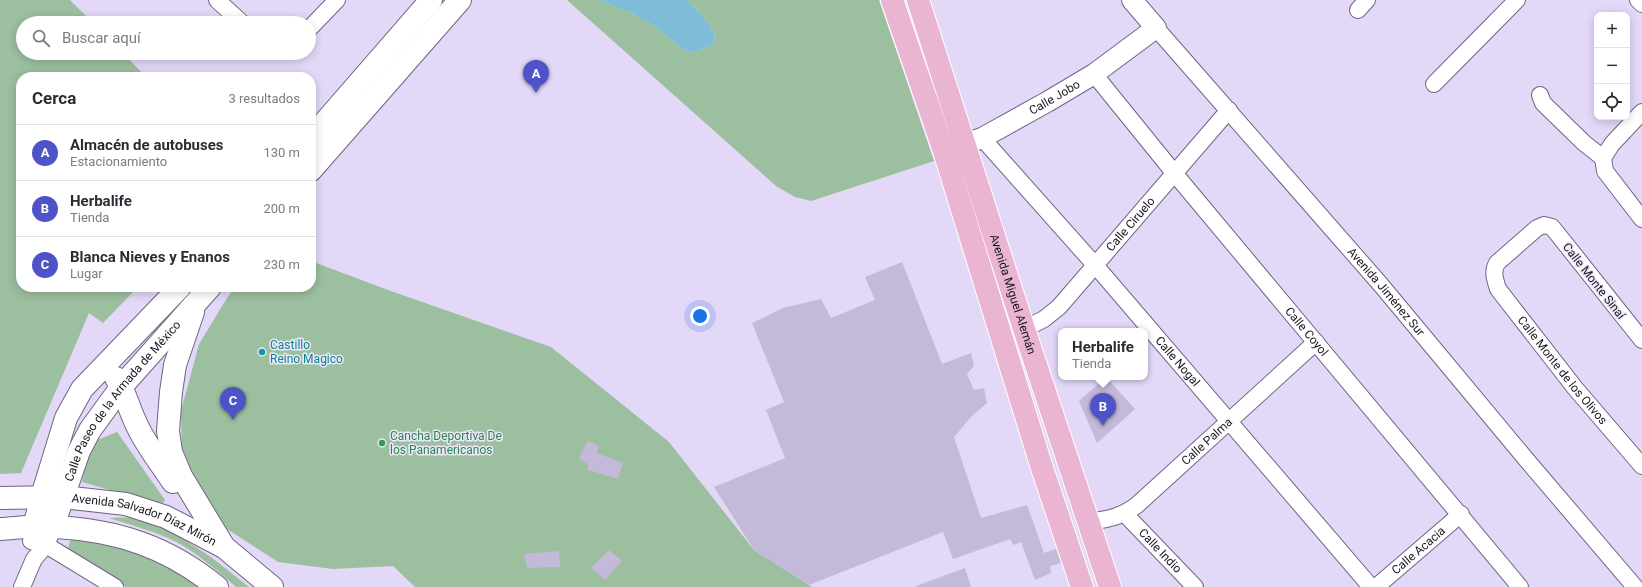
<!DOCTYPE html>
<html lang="es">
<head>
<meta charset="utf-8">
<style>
	:root { --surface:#fff; --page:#f7f7f7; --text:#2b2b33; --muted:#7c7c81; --line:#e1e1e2; --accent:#4f53c9 }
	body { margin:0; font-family:Roboto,sans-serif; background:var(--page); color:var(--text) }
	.controls { position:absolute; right:12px; top:12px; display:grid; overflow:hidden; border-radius:8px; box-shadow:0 2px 10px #0003 }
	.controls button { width:36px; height:36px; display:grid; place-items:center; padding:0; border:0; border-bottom:1px solid var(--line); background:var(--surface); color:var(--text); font:20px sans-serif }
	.you { position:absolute; left:700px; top:316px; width:14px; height:14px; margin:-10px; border:3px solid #fff; border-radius:50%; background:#1a73e8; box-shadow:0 0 0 6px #1a73e833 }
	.badge { display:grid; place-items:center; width:26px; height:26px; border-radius:50%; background:var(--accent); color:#fff; font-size:13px; font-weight:700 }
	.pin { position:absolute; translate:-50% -33px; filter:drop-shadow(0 1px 2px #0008) }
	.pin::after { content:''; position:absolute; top:21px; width:14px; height:12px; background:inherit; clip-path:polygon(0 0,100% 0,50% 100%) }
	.popup { position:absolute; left:1058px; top:328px; width:90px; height:52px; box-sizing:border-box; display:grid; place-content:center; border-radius:8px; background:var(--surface); filter:drop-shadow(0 1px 3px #0005); font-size:13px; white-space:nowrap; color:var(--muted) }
	.popup b { font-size:15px; color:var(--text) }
	.popup::after { content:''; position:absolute; left:50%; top:100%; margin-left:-8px; border:8px solid transparent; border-top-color:var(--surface) }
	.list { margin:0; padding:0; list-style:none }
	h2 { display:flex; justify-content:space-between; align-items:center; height:52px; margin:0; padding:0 16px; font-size:17px }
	h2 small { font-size:13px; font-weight:400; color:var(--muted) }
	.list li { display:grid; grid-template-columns:26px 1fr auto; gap:12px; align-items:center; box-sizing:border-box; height:56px; padding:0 16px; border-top:1px solid var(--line) }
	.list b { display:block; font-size:15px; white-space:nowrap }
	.list p { margin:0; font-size:13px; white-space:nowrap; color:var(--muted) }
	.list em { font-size:13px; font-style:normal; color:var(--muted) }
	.icon { flex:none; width:22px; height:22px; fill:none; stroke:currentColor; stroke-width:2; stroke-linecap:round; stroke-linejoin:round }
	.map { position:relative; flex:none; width:1642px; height:587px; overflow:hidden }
	.search { position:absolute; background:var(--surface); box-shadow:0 2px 10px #0003; left:16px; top:16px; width:300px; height:44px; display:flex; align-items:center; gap:10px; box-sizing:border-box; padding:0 14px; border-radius:22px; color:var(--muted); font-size:15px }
	.panel { position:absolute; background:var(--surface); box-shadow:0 2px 10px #0003; left:16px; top:72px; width:300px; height:220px; border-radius:16px }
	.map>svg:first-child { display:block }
</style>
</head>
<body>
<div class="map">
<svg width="1642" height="587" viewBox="0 0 1642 587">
	<rect width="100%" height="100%" fill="#e3d8f8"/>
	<g fill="#9cbf9f">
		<path d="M 0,0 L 70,0 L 93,23 L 23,23 L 23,53 L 123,53 L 146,77 L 21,77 L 21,287 L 138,287 L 103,323 L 89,313 L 21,473 L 0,474 Z"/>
		<path d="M 567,0 L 599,0 L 634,14 L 653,25 L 686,51 L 696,52 L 714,44 C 718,27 697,11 687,0 L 879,0 L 934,161 L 811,201 L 795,197 L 776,186 Z"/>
		<path d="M 311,261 L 388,290 L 551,347 L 669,442 L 754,550 L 812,587 L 415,587 L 393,566 L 333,569 L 278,562 L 210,518 L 182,460 L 181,411 L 199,344 L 227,298 L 235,287 L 311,287 Z"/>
		<path d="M 117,432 L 165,500 L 163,503 L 141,499 L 82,482 L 90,443 Z"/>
		<path d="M 137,517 L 155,521 L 211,557 L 249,587 L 236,587 C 215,569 193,549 168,538 C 149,530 128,524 109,518 Z"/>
		<path d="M 71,537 L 133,544 L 211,587 L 126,587 L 67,553 Z"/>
	</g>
	<path fill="#7ebcd7" d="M 599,0 L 687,0 C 697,11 718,27 714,44 L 696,52 L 686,51 L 653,25 L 634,14 Z"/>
	<g fill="#c4b9d9">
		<path d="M 902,262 L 942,364 L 971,353 L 974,366 L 967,374 L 974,390 L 984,388 L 987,403 L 972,416 L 954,437 L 981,518 L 1027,505 L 1044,553 L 1056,549 L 1061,563 L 1050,566 L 1051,573 L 1035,580 L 1021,542 L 1013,545 L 1010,539 L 953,559 L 943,532 L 809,585 L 754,550 L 714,487 L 785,458 L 766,410 L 784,402 L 752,323 L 783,308 L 821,299 L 831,318 L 875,300 L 865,277 Z"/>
		<path d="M 1106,377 L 1135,409 L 1097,443 L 1079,401 Z"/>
		<path d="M 588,441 L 599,446 L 597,453 L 623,463 L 618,479 L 588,470 L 588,465 L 579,458 Z"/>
		<path d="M 609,550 L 622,561 L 605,580 L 591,568 Z"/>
		<path d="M 559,551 L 560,567 L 527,568 L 524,554 Z"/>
		<path d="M 965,568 L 971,587 L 916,587 L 916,586 Z"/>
	</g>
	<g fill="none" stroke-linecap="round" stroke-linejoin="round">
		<g stroke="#6f6581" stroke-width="18">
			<g id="minor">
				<path d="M 217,0 L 242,23"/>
				<path d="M 1638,0 L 1642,4"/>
				<path d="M 1358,10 L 1367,0"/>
				<path id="s1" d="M 1156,28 L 1381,285 L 1525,458 L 1635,587"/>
				<path d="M 309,29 L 337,0"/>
				<path id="s2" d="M 1094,74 L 1175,174 L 1520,587"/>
				<path d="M 1434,84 L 1517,0"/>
				<path d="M 1540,95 L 1543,103 L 1584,143 L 1603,158"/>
				<path id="s3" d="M 982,138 L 1095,265 L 1371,587"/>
				<path d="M 1603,158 L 1605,171 L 1642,219"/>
				<path d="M 1603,158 L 1612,144 L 1642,112"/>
				<path id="s4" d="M 1024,329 L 1044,319 L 1059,307 L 1229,110"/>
				<path id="s5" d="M 1642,340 L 1552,227 L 1544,225 L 1537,228 L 1497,263 C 1492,272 1495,279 1498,289 L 1575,388 L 1642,466"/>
				<path id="s6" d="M 1125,514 L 1195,587"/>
				<path id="s7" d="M 1089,522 C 1109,519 1121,517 1137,505 L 1316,342"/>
				<path d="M 31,541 L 46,545 L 115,587"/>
				<path d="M 22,587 L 34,559 L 46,545 L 50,536"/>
				<path id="s8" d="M 1376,587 L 1461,514"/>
			</g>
		</g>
		<g stroke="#6f6581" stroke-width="22">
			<g id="tertiary">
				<path id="s9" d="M 950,149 L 982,138 L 1047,102 L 1094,74 L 1156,28 L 1132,0"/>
			</g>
		</g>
		<g stroke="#6f6581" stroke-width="24">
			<g id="secondary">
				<path d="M 311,138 L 431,0"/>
				<path d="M 311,170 L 460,0"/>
				<path d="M 193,312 L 175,365 L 171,392 L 168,431 L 171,452 L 181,476 L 224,547"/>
				<path d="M 116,378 C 125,391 128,406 135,421 C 144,443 160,462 173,482"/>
				<path id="s10" d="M 0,498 L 63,497 L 126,504 L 166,517 L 224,547 L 272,587"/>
				<path id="s11" d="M 53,526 L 79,451 L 90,430 L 122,386 L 210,287"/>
				<path d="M 34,527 L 42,496 L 66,418 L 82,389 L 180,287"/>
				<path d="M 0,529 C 18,528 37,525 55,527 C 117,530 168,547 217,587"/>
			</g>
		</g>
		<g stroke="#fff" stroke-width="24">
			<g id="primary">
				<path d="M 892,0 L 944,151 L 1042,468 L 1082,587"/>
				<path id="s12" d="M 918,0 L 1024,329 L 1110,587"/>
			</g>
		</g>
		<use href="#minor" stroke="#fff" stroke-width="16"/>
		<use href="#tertiary" stroke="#fff" stroke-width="20"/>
		<use href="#secondary" stroke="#fff" stroke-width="22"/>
		<use href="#primary" stroke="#e9b5d1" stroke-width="22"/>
	</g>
	<circle fill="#0f9aa8" stroke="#eee7fb" stroke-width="1.5" cx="262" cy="352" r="4"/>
	<circle fill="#2e9e5b" stroke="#eee7fb" stroke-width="1.5" cx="382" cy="443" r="4"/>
	<g text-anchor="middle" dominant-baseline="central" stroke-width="3" stroke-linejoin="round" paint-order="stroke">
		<g font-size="12" fill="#1a1621" stroke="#eee7fb">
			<text stroke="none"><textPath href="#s9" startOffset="117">Calle Jobo</textPath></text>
			<text stroke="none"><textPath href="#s4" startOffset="151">Calle Ciruelo</textPath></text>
			<text transform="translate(1594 281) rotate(52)">Calle Monte Sinaí</text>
			<text stroke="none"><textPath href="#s1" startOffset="350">Avenida Jiménez Sur</textPath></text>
			<text stroke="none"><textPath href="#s12" startOffset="309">Avenida Miguel Alemán</textPath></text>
			<text stroke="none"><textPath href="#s2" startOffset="334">Calle Coyol</textPath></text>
			<text stroke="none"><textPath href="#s3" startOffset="297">Calle Nogal</textPath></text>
			<text stroke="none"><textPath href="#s5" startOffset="344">Calle Monte de los Olivos</textPath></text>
			<text stroke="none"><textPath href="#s11" startOffset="145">Calle Paseo de la Armada de México</textPath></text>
			<text stroke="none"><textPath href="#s7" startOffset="146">Calle Palma</textPath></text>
			<text stroke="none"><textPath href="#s10" startOffset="148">Avenida Salvador Díaz Mirón</textPath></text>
			<text stroke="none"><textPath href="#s6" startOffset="51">Calle Indio</textPath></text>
			<text stroke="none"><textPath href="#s8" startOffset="56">Calle Acacia</textPath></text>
		</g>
		<g font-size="12" fill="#0d838f" stroke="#eee7fb" text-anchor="start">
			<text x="270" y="345">Castillo<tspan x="270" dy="14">Reino Magico</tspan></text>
		</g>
		<g font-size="12" fill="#27864d" stroke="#eee7fb" text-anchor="start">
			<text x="390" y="436">Cancha Deportiva De<tspan x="390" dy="14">los Panamericanos</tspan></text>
		</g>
	</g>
</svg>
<div class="controls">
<button>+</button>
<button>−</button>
<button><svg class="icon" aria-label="locate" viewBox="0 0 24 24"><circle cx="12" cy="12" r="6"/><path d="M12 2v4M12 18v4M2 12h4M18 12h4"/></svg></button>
</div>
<div class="you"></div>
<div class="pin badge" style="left:536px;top:93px">A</div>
<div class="pin badge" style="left:1103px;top:426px">B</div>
<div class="popup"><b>Herbalife</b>Tienda</div>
<div class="pin badge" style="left:233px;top:420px">C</div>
<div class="search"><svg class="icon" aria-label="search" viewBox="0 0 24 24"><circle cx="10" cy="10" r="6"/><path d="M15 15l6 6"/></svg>Buscar aquí</div>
<section class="panel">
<h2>Cerca<small>3 resultados</small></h2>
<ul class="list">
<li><span class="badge">A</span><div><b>Almacén de autobuses</b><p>Estacionamiento</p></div><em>130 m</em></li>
<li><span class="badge">B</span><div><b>Herbalife</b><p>Tienda</p></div><em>200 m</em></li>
<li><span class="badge">C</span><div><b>Blanca Nieves y Enanos</b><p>Lugar</p></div><em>230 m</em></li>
</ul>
</section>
</div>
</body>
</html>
